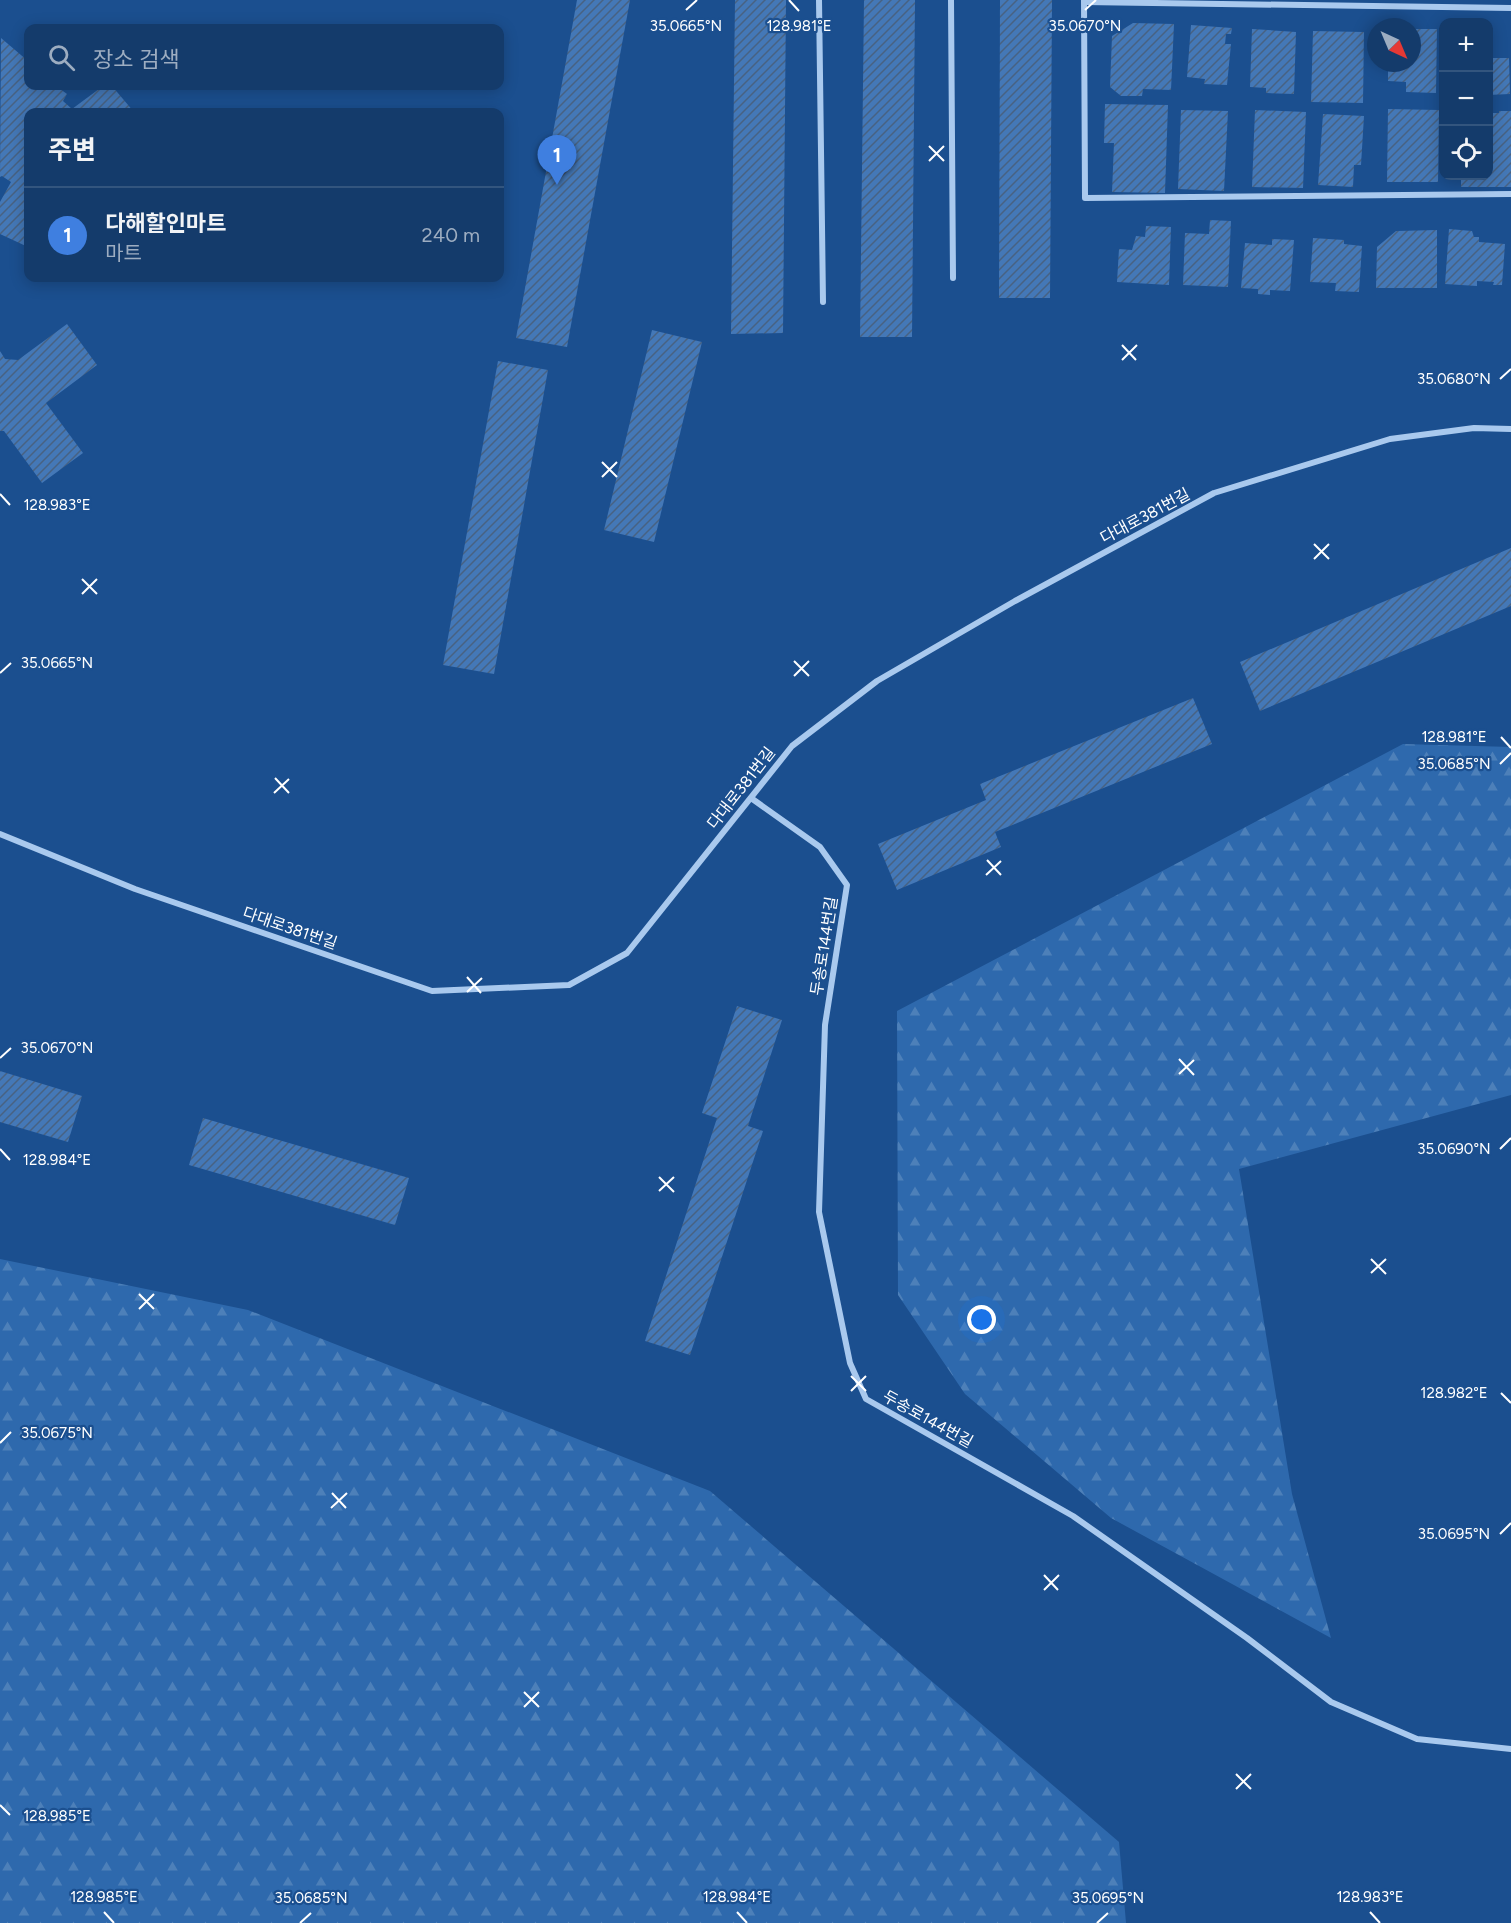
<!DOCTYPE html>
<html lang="ko">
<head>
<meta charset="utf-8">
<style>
	:root { --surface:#143b6b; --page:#214673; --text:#f1f3f6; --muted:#9dadc1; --line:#33557e; --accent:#ea580c }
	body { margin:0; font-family:Figtree,"Noto Sans KR",sans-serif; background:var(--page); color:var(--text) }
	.controls { position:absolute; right:18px; top:18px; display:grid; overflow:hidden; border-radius:12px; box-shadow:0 3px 15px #0003 }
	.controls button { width:54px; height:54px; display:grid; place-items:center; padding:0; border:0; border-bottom:2px solid var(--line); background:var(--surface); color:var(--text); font:30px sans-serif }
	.compass { position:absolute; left:1367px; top:18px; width:54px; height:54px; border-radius:50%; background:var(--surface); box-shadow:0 3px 15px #0003; rotate:136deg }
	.you { position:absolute; left:982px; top:1320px; width:21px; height:21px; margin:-15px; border:4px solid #fff; border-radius:50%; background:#1a73e8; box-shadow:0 0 0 9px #1a73e833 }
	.badge { display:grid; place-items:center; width:39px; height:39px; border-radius:50%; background:var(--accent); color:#fff; font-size:20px; font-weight:700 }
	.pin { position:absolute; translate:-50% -50px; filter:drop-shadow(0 2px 3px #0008) }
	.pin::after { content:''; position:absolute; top:32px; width:21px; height:18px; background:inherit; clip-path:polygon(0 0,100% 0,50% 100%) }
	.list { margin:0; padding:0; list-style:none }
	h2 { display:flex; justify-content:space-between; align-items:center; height:78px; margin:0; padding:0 24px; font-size:26px }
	h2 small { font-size:20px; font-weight:400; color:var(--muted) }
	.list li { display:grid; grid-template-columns:39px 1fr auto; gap:18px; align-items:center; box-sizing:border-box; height:96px; padding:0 24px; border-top:2px solid var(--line) }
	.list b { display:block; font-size:22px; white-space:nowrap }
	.list p { margin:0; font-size:20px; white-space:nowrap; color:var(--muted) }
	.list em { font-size:20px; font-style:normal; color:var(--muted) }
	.icon { flex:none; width:33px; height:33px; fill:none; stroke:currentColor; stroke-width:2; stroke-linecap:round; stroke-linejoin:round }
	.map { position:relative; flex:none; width:1511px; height:1923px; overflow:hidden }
	.search { position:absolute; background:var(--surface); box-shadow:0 3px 15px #0003; left:24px; top:24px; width:480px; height:66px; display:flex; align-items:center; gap:15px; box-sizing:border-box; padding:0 21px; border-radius:12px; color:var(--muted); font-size:22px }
	.panel { position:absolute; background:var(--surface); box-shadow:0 3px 15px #0003; left:24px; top:108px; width:480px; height:174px; border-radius:12px }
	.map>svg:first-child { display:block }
</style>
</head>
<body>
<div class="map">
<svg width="1511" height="1923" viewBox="0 0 1511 1923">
	<defs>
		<pattern id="forest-firs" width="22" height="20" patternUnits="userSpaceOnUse" patternTransform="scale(1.5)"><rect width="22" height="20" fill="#2e69ad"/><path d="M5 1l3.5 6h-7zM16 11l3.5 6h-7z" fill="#4d80b9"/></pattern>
		<pattern id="building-hatch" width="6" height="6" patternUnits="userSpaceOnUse" patternTransform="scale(1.5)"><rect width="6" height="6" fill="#4478b7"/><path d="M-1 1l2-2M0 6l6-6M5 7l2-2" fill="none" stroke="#486282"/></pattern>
	</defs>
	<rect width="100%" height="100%" fill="#1b4f8f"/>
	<g fill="url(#forest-firs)">
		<path d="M 1403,744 L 1511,747 L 1511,1095 L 1239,1169 L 1292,1494 L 1331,1638 L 1111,1518 L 965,1394 L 898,1295 L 897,1011 Z"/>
		<path d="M 0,1259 L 248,1310 L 710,1491 L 1119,1842 L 1126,1923 L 0,1923 Z"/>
	</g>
	<g fill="url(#building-hatch)">
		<path d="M 577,0 L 630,0 L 567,347 L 516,338 Z"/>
		<path d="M 735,0 L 786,0 L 783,333 L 731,334 Z"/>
		<path d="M 864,0 L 915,0 L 912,337 L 860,337 Z"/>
		<path d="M 1000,0 L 1052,0 L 1050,298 L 999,298 Z"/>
		<path d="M 1133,23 L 1174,24 L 1171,90 L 1143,89 L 1142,96 L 1121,96 L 1110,87 L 1112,36 Z"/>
		<path d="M 1191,25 L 1232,28 L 1231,34 L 1226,34 L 1225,44 L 1231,44 L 1227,85 L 1204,84 L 1205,79 L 1187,77 Z"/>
		<path d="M 1252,29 L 1296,32 L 1294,94 L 1266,93 L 1266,88 L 1250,87 Z"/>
		<path d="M 1412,29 L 1437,29 L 1436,93 L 1406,92 L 1406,82 L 1388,81 L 1388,63 L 1412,63 Z"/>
		<path d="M 1313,31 L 1364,32 L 1363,103 L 1311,102 Z"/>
		<path d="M 1,38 L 28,61 L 28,86 L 56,86 L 67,94 L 63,101 L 72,109 L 103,86 L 112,86 L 134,112 L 28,112 L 28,247 L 0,234 L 0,202 L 11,182 L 2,176 L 0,177 Z"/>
		<path d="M 1488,58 L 1509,58 L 1510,94 L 1488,95 Z"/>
		<path d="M 1105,104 L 1168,105 L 1165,193 L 1112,192 L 1114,143 L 1104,143 Z"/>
		<path d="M 1388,109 L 1439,110 L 1438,182 L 1387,182 Z"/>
		<path d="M 1181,110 L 1228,111 L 1224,191 L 1178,189 Z"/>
		<path d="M 1255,110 L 1306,112 L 1303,188 L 1252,187 Z"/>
		<path d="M 1499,111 L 1511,111 L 1511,187 L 1461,187 L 1461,176 L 1488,176 L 1488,113 L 1499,113 Z"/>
		<path d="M 1323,114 L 1364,116 L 1361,165 L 1354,165 L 1353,187 L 1318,185 Z"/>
		<path d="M 1210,220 L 1231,221 L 1228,287 L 1183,285 L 1185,233 L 1209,234 Z"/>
		<path d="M 1146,226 L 1171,227 L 1169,285 L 1117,282 L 1119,249 L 1132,250 L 1136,236 L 1145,237 Z"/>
		<path d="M 1449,229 L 1472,231 L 1474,237 L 1479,237 L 1479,242 L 1505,244 L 1502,285 L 1493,285 L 1494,282 L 1477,281 L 1477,286 L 1445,284 Z"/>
		<path d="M 1437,230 L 1437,288 L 1376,288 L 1377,247 L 1396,231 Z"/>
		<path d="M 1313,238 L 1344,240 L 1344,244 L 1362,246 L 1359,292 L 1335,291 L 1336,283 L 1310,282 Z"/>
		<path d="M 1272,239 L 1294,240 L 1290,291 L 1270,290 L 1270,295 L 1258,294 L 1258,289 L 1241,288 L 1245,243 L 1272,245 Z"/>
		<path d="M 67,324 L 97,365 L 46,403 L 83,453 L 42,483 L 4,431 L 0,431 L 0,351 L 5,359 L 18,360 Z"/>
		<path d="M 652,330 L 702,342 L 654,542 L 604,530 Z"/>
		<path d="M 498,361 L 548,370 L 494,674 L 443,665 Z"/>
		<path d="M 1511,548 L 1511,606 L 1260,711 L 1240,662 Z"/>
		<path d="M 1193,698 L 1212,744 L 995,832 L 1001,847 L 897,890 L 878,844 L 986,800 L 980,784 Z"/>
		<path d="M 737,1006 L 782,1020 L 748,1126 L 763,1131 L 690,1355 L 645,1341 L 717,1118 L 702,1113 Z"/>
		<path d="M 0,1071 L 82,1096 L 68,1142 L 0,1122 Z"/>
		<path d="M 203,1118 L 409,1178 L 395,1225 L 189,1165 Z"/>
	</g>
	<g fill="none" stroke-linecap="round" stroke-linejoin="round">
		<g stroke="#a9c9ee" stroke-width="6">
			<path d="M 819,0 L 823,302"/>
			<path d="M 951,0 L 953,278"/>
			<path d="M 1084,0 L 1085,198 L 1511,194"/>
			<path d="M 1084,2 L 1511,8"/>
			<path d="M 751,798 L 820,847 L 847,885 L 825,1025 L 819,1212 L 850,1363 L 866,1399 L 1073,1516 L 1247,1638 L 1331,1702 L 1417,1739 L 1511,1749"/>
			<path d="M 0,834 L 135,889 L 432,991 L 569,985 L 627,953 L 792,746 L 877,681 L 1015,601 L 1214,493 L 1390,439 L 1474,428 L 1511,429"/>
		</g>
	</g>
	<path fill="none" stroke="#fff" stroke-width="2" d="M 789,0 L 799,11M 686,10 L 697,0M 1085,10 L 1096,0M 929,146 L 944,161M 929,161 L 944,146M 1122,345 L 1136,360M 1122,360 L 1137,345M 1500,379 L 1511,369M 602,462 L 617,477M 602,477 L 617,462M 0,494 L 10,505M 1314,544 L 1329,559M 1314,559 L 1329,544M 82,579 L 97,594M 82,594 L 97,579M 794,661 L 809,676M 0,673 L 11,663M 794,676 L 809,661M 1501,737 L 1511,748M 1500,764 L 1511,753M 275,778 L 289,793M 274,793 L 289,779M 987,860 L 1001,875M 986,875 L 1001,861M 467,977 L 481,993M 467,992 L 482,978M 0,1058 L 11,1048M 1179,1059 L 1194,1075M 1179,1074 L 1194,1060M 0,1149 L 10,1160M 1500,1149 L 1511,1138M 659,1177 L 674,1192M 659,1191 L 674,1177M 1371,1259 L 1386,1274M 1371,1273 L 1386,1259M 139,1294 L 154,1309M 139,1309 L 154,1294M 851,1376 L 866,1391M 851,1391 L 866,1376M 1501,1393 L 1511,1403M 0,1443 L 11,1432M 332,1493 L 346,1508M 331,1508 L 347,1493M 1500,1534 L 1511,1523M 1044,1575 L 1058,1590M 1044,1590 L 1059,1575M 524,1692 L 539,1707M 524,1707 L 539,1692M 1236,1774 L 1251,1789M 1236,1789 L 1251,1774M 0,1805 L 10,1815M 104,1912 L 114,1923M 737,1912 L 747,1923M 1370,1912 L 1380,1923M 300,1923 L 311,1913M 1097,1923 L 1108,1913"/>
	<g text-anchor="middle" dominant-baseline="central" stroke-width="4.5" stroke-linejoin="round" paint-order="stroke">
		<g font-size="16" fill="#fff" stroke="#1b4f8f">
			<text transform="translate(1145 516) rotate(-28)">다대로381번길</text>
			<text transform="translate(741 788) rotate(-52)">다대로381번길</text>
			<text transform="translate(290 928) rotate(19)">다대로381번길</text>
			<text transform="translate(824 946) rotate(-81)">두송로144번길</text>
			<text transform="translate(928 1419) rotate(29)">두송로144번길</text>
		</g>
	</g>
	<g font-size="15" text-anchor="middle" fill="#fff" stroke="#1b4f8f" stroke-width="4.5" stroke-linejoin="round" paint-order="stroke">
		<text x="686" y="31">35.0665°N</text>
		<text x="1085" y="31">35.0670°N</text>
		<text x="799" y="31">128.981°E</text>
		<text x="1454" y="384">35.0680°N</text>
		<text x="57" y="510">128.983°E</text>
		<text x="57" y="668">35.0665°N</text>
		<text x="1454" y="742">128.981°E</text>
		<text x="1454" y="769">35.0685°N</text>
		<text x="57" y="1053">35.0670°N</text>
		<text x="1454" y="1154">35.0690°N</text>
		<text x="57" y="1165">128.984°E</text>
		<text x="1454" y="1398">128.982°E</text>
		<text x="57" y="1438">35.0675°N</text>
		<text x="1454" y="1539">35.0695°N</text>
		<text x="57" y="1821">128.985°E</text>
		<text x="104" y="1902">128.985°E</text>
		<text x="737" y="1902">128.984°E</text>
		<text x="1370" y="1902">128.983°E</text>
		<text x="311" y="1903">35.0685°N</text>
		<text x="1108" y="1903">35.0695°N</text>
	</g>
</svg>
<div class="controls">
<button>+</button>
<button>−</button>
<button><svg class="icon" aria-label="locate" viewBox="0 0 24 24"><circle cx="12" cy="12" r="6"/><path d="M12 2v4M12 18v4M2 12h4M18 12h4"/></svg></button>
</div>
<svg class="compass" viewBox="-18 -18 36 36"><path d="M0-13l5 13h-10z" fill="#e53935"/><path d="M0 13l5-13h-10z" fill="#9dadc1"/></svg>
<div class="you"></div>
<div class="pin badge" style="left:557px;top:185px;background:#3f7fe0">1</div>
<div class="search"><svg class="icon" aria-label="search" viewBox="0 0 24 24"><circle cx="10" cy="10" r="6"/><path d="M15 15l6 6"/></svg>장소 검색</div>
<section class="panel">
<h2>주변<small></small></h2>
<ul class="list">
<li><span class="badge" style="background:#3f7fe0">1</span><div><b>다해할인마트</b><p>마트</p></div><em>240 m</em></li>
</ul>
</section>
</div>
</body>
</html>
